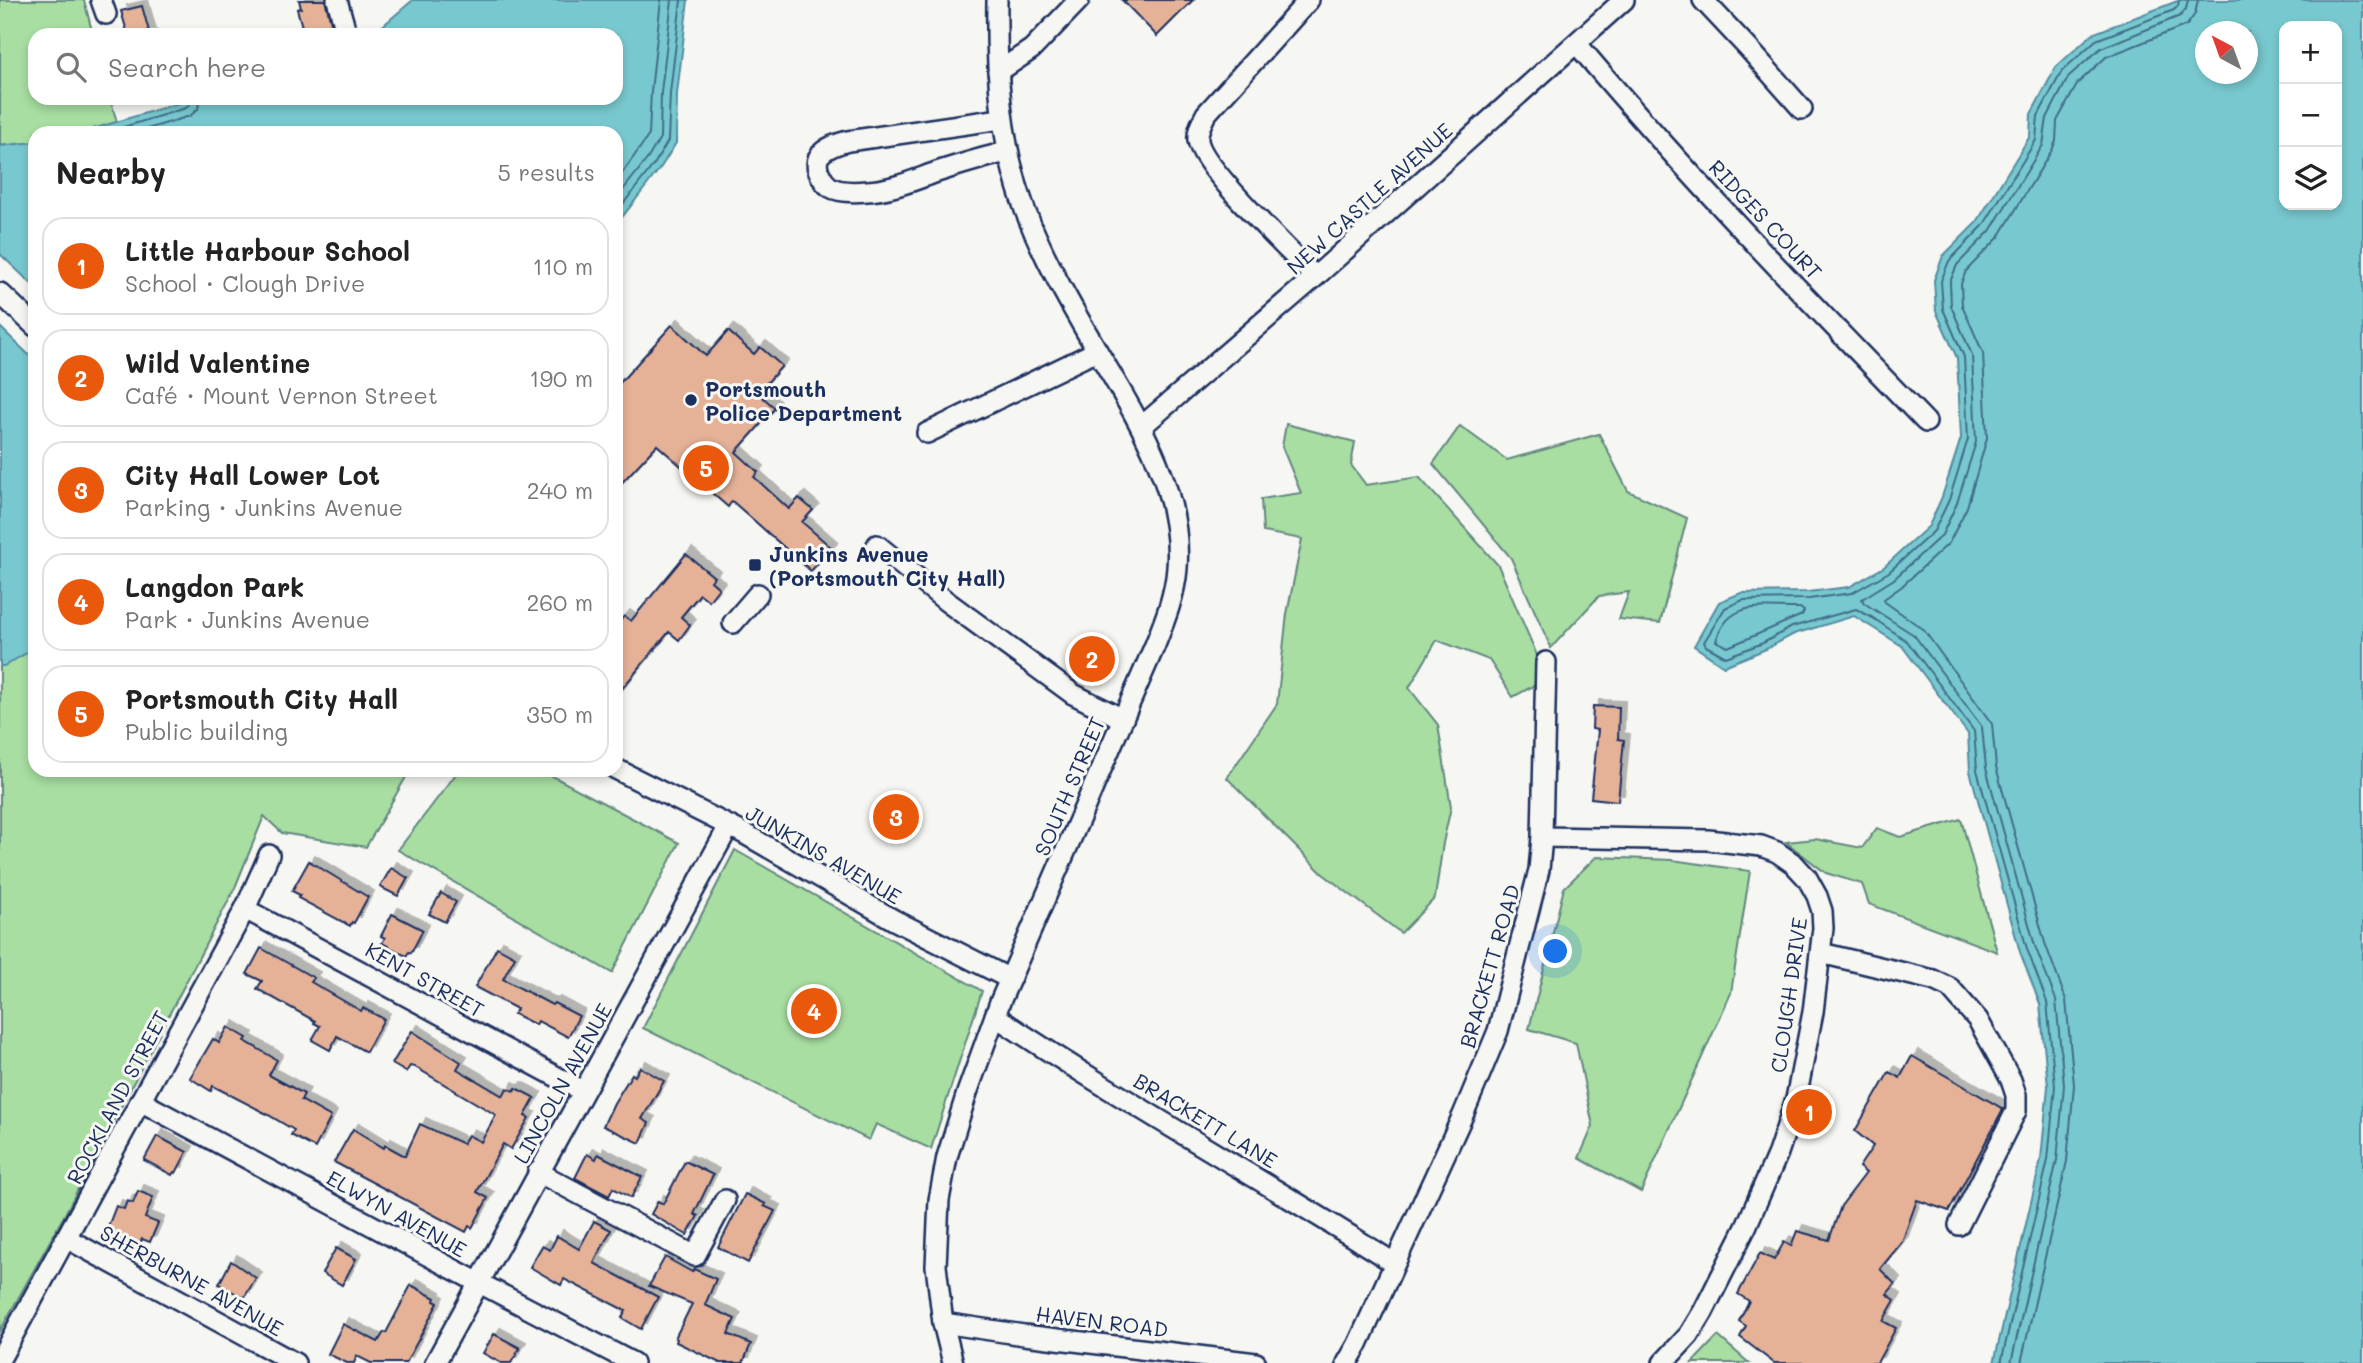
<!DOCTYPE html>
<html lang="en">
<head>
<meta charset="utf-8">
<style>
	:root { --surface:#fff; --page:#f2f2f2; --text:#222; --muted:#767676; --line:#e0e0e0; --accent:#ea580c }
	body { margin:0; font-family:Mali,sans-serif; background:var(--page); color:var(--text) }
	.controls { position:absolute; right:21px; top:21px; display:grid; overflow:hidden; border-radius:14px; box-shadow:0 4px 10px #0003 }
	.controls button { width:63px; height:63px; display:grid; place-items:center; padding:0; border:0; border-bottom:2px solid var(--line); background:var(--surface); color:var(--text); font:35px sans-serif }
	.compass { position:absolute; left:2195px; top:21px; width:63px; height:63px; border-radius:50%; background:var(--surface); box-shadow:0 4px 10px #0003; rotate:319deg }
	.you { position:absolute; left:1556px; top:952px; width:24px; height:24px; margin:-18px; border:5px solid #fff; border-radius:50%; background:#1a73e8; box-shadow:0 0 0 10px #1a73e833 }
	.badge { display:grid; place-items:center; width:46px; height:46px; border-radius:50%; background:var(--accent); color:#fff; font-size:23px; font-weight:700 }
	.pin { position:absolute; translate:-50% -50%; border:4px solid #fff; box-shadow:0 2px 7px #0006 }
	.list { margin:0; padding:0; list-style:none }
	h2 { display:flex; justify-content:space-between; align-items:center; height:91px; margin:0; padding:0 28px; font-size:30px }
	h2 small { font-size:23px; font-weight:400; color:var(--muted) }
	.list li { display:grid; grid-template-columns:46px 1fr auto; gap:21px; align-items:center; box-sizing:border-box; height:98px; margin:0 14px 14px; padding:0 14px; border:2px solid var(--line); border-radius:21px }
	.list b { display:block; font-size:26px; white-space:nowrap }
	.list p { margin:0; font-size:23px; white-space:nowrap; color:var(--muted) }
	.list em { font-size:23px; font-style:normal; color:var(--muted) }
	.icon { flex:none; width:38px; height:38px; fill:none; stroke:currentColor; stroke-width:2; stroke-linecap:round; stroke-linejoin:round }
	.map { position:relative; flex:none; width:2363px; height:1363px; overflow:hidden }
	.search { position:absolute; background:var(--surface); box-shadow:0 4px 10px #0003; left:28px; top:28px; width:595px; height:77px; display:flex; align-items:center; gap:18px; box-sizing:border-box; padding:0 24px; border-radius:21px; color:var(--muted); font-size:26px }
	.panel { position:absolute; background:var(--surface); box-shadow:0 4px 10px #0003; left:28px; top:126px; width:595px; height:651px; border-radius:21px }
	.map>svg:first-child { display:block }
</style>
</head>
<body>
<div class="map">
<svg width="2363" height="1363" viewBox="0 0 2363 1363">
	<defs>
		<filter id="shadow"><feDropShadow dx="6" dy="-6" stdDeviation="0" flood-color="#0004"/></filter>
	</defs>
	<rect width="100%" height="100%" fill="#f6f6f2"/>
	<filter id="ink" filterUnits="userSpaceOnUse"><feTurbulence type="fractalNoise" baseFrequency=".0143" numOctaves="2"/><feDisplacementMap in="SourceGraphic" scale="14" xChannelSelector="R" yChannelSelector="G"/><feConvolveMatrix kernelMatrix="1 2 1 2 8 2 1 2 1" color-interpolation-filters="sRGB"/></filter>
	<g filter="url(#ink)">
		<g fill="#a8dea2" stroke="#628680" stroke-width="2">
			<path d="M 0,0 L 84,0 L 93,35 L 35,35 L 35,98 L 110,98 L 117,122 L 80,133 L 35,133 L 35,142 L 0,146 Z"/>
			<path d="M 1286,424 L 1355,442 L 1351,465 L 1366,485 L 1419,477 L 1498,565 L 1540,662 L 1535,685 L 1513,697 L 1489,660 L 1437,640 L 1409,688 L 1438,725 L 1451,807 L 1443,843 L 1435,898 L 1401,933 L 1323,874 L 1227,778 L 1277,704 L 1287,614 L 1302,539 L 1263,532 L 1261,499 L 1301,493 L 1282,447 Z"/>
			<path d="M 1460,426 L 1507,460 L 1599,434 L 1628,491 L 1687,518 L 1660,623 L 1619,619 L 1629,592 L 1599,596 L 1551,648 L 1511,558 L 1433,464 Z"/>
			<path d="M 35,648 L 35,770 L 410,770 L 366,847 L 282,833 L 264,816 L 234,890 L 65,1214 L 0,1331 L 0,666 L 4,665 Z"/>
			<path d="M 459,770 L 541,770 L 679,843 L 612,973 L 398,850 Z"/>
			<path d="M 1961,819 L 1997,952 L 1869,904 L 1862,884 L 1826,873 L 1786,842 L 1815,839 L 1862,848 L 1877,828 L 1900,837 Z"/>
			<path d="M 735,850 L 982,991 L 931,1149 L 876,1124 L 869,1140 L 643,1028 Z"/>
			<path d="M 1596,857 L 1672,860 L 1750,871 L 1731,993 L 1641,1192 L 1579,1158 L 1593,1126 L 1576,1043 L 1529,1029 L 1564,888 Z"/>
			<path d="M 1718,1336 L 1749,1363 L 1692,1363 Z"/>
		</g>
		<g fill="#78c9cf" stroke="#538ba2" stroke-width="2" fill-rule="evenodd">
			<path d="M 413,0 L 688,0 L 677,94 L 676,143 L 661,167 L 616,225 L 616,133 L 80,133 L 195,98 L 616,98 L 616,35 L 372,35 Z"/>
			<path d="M 2180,0 L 2363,0 L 2363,1363 L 1994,1363 L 2041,1159 L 2048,1086 L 2040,1004 L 2020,952 L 1970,771 L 1968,734 L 1902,646 L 1854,616 L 1794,634 L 1766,649 L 1724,666 L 1694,646 L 1719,602 L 1741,593 L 1808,592 L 1849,587 L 1884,567 L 1929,526 L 1942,497 L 1961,438 L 1957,358 L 1936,311 L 1934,280 L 1943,256 L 1977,222 L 2030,136 L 2031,114 L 2056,67 L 2092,34 ZM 2337,26 L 2337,205 L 2284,205 L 2284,26 ZM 2206,32 L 2248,32 L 2248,74 L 2206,74 Z"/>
			<path d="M 35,142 L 35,287 L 0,254 L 0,146 Z"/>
			<path d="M 0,327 L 35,361 L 35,648 L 4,666 L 0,666 Z"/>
		</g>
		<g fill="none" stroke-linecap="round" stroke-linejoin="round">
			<g stroke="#406d8b" stroke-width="2">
				<path d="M 104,133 L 186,108 L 190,104 L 191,98"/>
				<path d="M 134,133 L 190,116 L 198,109 L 200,98"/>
				<path d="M 616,182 L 649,135 L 651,91 L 661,0"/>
				<path d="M 616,199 L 648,158 L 660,138 L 661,92 L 672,0"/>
				<path d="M 616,213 L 655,163 L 668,141 L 670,93 L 681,0"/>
				<path d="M 1800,608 L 1804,611 L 1802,615 L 1728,647 L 1716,641 C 1729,598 1763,609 1800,608 Z"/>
				<path d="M 2001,1363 L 2048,1160 L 2055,1086 L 2047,1002 L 2027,949 L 1977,770 L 1974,731 L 1907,641 L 1873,618 L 1856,609 L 1792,627 L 1763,643 L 1726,657 L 1706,646 L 1704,642 L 1725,608 L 1743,600 L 1809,599 L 1852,593 L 1889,572 L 1934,531 L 1949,500 L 1968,439 L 1964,357 L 1943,309 L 1941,281 L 1949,261 L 1983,226 L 2036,140 L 2038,116 L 2062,71 L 2096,40 L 2174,10 L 2178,6 L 2179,0"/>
				<path d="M 2011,1363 L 2057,1160 L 2064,1085 L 2056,1000 L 2035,946 L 1986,768 L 1982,727 L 1914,635 L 1864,603 L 1862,599 L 1894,579 L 1942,535 L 1957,503 L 1976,442 L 1972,355 L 1951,306 L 1950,282 L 1957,265 L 1990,231 L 2043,145 L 2047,118 L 2069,76 L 2101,48 L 2180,16 L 2186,9 L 2188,0"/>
				<path d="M 2021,1363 L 2067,1161 L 2074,1085 L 2066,1000 L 2045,943 L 1996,767 L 1992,724 L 1923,629 L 1885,602 L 1884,599 L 1901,587 L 1949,543 L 1967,507 L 1987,438 L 1983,353 L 1962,305 L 1961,284 L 1966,271 L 1999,237 L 2052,150 L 2056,141 L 2057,121 L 2078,83 L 2106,57 L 2187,25 L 2195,14 L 2198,0"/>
			</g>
		</g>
		<g fill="#e5b298" stroke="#1b2f5e" stroke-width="2" filter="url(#shadow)">
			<path d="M 299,0 L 325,0 L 332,26 L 304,34 L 297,9 L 301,8 Z"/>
			<path d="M 1122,0 L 1193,0 L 1157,36 Z"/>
			<path d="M 142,6 L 150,35 L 128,35 L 121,11 Z"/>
			<path d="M 672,325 L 706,356 L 728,331 L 754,354 L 760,347 L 782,366 L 758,393 L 775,408 L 736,452 L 758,472 L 754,477 L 789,509 L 799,498 L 813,510 L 802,522 L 832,548 L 811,571 L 732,501 L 728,507 L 657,445 L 616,489 L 616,387 Z"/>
			<path d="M 686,554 L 714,577 L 711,581 L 719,588 L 709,601 L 700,594 L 681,617 L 690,625 L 679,640 L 669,632 L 616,696 L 616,626 L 624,616 L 631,621 Z"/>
			<path d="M 1593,706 L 1619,707 L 1618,739 L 1624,740 L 1618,801 L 1591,798 L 1598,730 L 1592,729 Z"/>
			<path d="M 309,861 L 368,897 L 354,923 L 352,922 L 350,926 L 298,898 L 300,895 L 292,891 Z"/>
			<path d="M 391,868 L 408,878 L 398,896 L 380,887 Z"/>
			<path d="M 441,893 L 456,902 L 445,922 L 429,914 Z"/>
			<path d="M 392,914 L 423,930 L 411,953 L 409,952 L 406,956 L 382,943 L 385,938 L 381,936 Z"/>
			<path d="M 497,947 L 515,957 L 503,979 L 552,1005 L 554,1003 L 579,1016 L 568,1037 L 538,1021 L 536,1025 L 514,1014 L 517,1009 L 475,987 Z"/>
			<path d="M 261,948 L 314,978 L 311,982 L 361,1011 L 363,1008 L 384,1019 L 366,1052 L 337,1036 L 330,1050 L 312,1040 L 320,1026 L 314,1023 L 315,1021 L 257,989 L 262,981 L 247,974 Z"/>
			<path d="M 228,1027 L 247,1038 L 245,1041 L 277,1060 L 269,1075 L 304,1094 L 301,1100 L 331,1117 L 315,1148 L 291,1135 L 294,1130 L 265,1113 L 213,1086 L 211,1091 L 190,1078 L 213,1039 L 219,1043 Z"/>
			<path d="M 412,1031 L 461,1062 L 457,1069 L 503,1096 L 507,1088 L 514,1091 L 516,1088 L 535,1098 L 525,1116 L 529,1118 L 511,1149 L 503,1144 L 477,1192 L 488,1198 L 472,1228 L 469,1226 L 466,1232 L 334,1162 L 353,1129 L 384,1148 L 385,1145 L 405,1156 L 420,1124 L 463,1144 L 468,1135 L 481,1142 L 496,1115 L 415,1067 L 410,1066 L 406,1072 L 392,1064 Z"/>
			<path d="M 1912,1056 L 2003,1109 L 1949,1211 L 1917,1200 L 1902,1242 L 1880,1269 L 1895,1284 L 1887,1294 L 1895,1300 L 1883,1321 L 1896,1328 L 1877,1363 L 1774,1363 L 1740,1337 L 1746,1326 L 1739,1321 L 1749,1301 L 1738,1294 L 1760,1253 L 1774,1260 L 1784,1242 L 1791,1246 L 1797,1231 L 1829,1240 L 1841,1206 L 1866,1173 L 1859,1167 L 1873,1146 L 1855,1131 L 1889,1072 L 1900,1078 Z"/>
			<path d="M 640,1067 L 664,1081 L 642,1119 L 649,1123 L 640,1143 L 603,1126 L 614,1103 L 632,1074 L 635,1076 Z"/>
			<path d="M 157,1136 L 187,1152 L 176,1173 L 174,1172 L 172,1175 L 144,1160 Z"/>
			<path d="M 587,1154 L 596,1159 L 598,1154 L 642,1177 L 631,1198 L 613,1188 L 609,1196 L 575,1178 Z"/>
			<path d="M 685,1161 L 713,1175 L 694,1214 L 698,1216 L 687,1235 L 651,1214 L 658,1201 L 663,1204 Z"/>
			<path d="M 138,1191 L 153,1197 L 145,1218 L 158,1223 L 150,1242 L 142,1239 L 139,1246 L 115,1237 L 117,1233 L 107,1229 L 116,1206 L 124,1209 L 127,1201 L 133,1203 Z"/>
			<path d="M 745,1194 L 766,1204 L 764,1206 L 775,1211 L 748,1263 L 718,1247 Z"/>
			<path d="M 594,1221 L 611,1230 L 594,1263 L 658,1297 L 641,1329 L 622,1318 L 626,1311 L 564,1279 L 561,1285 L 530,1267 L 542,1246 L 550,1250 L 557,1236 L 579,1249 Z"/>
			<path d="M 336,1248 L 356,1259 L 342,1285 L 322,1273 Z"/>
			<path d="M 665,1257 L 692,1272 L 694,1269 L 716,1279 L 705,1305 L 735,1319 L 728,1334 L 751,1344 L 743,1363 L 720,1363 L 676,1342 L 677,1339 L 675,1338 L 692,1304 L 649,1286 Z"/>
			<path d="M 231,1261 L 256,1278 L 244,1298 L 219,1284 Z"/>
			<path d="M 411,1285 L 435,1298 L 434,1301 L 438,1303 L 406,1363 L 371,1363 L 357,1356 L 354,1363 L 347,1363 L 328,1354 L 343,1324 L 378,1342 L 384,1332 L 386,1333 Z"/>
			<path d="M 494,1334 L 520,1348 L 511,1363 L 501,1363 L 483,1353 Z"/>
		</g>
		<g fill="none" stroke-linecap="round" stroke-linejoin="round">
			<g stroke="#1b2f5e" stroke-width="24">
				<g id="minor">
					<path d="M 101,0 L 106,14"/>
					<path d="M 337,0 L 347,35"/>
					<path d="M 1309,0 L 1206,114 C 1202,122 1197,130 1198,140 C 1201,167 1292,253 1315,277"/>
					<path d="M 1703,0 L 1749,49 L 1802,109"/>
					<path d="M 1577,44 C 1687,175 1807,299 1926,422"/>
					<path d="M 998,72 L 1032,49 L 1079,0"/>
					<path d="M 1001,119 L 848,141 C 832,145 809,153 820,174 C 822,179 826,184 830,187 C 840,193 856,192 867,191 C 893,190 916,179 940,171 C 962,164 985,157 1007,152"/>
					<path d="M 0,293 L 35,326"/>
					<path d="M 1141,427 L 1315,277 L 1624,0"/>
					<path d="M 927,433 L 1097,351"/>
					<path d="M 877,545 L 946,601 L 1073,694 L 1123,719"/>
					<path d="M 733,623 L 758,594"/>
					<path d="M 616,769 L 745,834 L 894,920 L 1010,979"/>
					<path d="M 1542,837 L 1708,840 L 1761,846 L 1777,852 L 1794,864 L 1807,878 L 1817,896 L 1822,911 L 1823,928 L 1813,1012 L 1796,1099 L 1778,1153 L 1746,1227 L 1703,1312 L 1689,1335 L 1663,1363"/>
					<path d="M 245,909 L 583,1091"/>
					<path d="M 1821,953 L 1933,980 L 1950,988 L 1978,1020 L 2011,1080 L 2016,1095 L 2016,1111 L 1959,1225"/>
					<path d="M 995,1016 C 1125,1103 1262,1179 1394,1263"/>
					<path d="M 140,1101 L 466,1276 L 633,1363"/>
					<path d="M 538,1172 L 695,1256 L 725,1200"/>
					<path d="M 66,1238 L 295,1363"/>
					<path d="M 943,1323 L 1024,1335 L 1256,1363"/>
					<path d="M 0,1359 L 245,909 L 269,855"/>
					<path d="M 435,1363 L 729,826"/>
					<path d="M 953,1363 L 943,1323 L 936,1266 L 939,1200 L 947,1157 L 967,1093 L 1000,1002 L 1155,645 C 1165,620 1175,595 1177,568 C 1183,489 1136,417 1098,352 C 1071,306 1044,259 1025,210 C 1000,142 996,72 997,0"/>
					<path d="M 1347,1363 L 1358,1344 L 1463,1115 L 1498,1031 L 1539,870 L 1542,837 L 1546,662"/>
				</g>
			</g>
			<use href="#minor" stroke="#f6f6f2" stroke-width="19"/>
		</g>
	</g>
	<g fill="#1b2f5e" stroke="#f6f6f2" stroke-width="2.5">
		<circle cx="691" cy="400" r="7"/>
		<rect x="748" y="558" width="14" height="14" rx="3.5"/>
	</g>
	<g text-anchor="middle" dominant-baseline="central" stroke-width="6" stroke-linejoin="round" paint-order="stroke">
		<g font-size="21" fill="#1b2f5e" stroke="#f6f6f2">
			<text transform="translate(1369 198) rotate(-42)">NEW CASTLE AVENUE</text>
			<text transform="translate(1766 219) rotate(47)">RIDGES COURT</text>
			<text transform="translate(1069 786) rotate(-67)">SOUTH STREET</text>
			<text transform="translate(824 854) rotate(30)">JUNKINS AVENUE</text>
			<text transform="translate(1489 966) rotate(-74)">BRACKETT ROAD</text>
			<text transform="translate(425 979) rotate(29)">KENT STREET</text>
			<text transform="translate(1788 995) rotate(-82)">CLOUGH DRIVE</text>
			<text transform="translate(562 1083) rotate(-61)">LINCOLN AVENUE</text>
			<text transform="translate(117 1097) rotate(-62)">ROCKLAND STREET</text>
			<text transform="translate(1206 1120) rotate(31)">BRACKETT LANE</text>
			<text transform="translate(397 1213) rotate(29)">ELWYN AVENUE</text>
			<text transform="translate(192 1280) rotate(29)">SHERBURNE AVENUE</text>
			<text transform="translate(1102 1321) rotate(7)">HAVEN ROAD</text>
		</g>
		<g font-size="21" font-weight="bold" fill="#1b2f5e" stroke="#f6f6f2" text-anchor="start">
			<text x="705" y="388">Portsmouth<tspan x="705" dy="24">Police Department</tspan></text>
			<text x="769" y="553">Junkins Avenue<tspan x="769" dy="24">(Portsmouth City Hall)</tspan></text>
		</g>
	</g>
</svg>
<div class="controls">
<button>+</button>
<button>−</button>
<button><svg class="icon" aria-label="layers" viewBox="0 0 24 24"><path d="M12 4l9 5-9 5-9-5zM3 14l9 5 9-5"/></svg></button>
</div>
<svg class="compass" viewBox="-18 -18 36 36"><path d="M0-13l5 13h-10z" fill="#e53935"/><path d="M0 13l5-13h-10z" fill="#767676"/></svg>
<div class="you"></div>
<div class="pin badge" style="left:1809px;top:1112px">1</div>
<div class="pin badge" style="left:1092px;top:659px">2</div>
<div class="pin badge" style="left:896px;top:817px">3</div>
<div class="pin badge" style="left:814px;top:1011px">4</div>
<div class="pin badge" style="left:706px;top:468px">5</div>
<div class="search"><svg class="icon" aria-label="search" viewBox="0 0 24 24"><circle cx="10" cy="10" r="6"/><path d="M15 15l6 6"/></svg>Search here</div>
<section class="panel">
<h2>Nearby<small>5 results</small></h2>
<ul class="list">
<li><span class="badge">1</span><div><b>Little Harbour School</b><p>School · Clough Drive</p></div><em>110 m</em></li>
<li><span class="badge">2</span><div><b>Wild Valentine</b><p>Café · Mount Vernon Street</p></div><em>190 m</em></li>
<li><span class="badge">3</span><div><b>City Hall Lower Lot</b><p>Parking · Junkins Avenue</p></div><em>240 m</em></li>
<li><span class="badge">4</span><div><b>Langdon Park</b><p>Park · Junkins Avenue</p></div><em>260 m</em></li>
<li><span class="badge">5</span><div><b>Portsmouth City Hall</b><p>Public building</p></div><em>350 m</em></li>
</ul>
</section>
</div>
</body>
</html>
